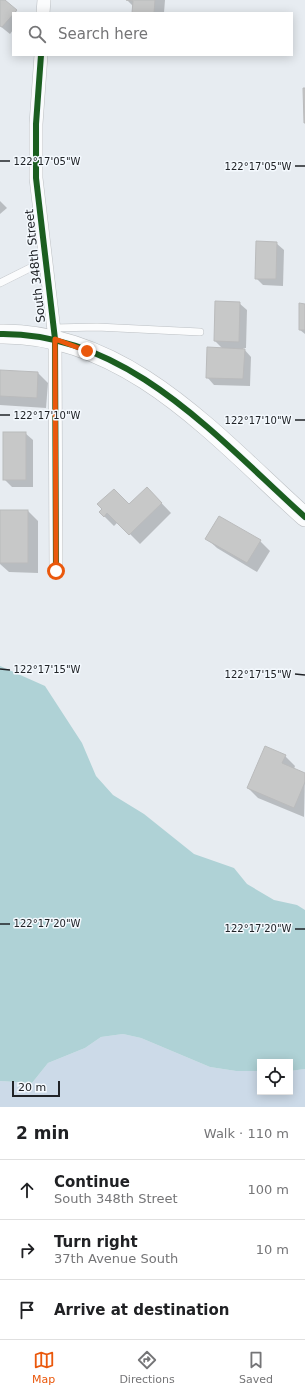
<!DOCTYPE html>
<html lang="en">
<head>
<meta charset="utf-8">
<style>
	:root { --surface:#fff; --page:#f2f2f2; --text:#202124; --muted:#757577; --line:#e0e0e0; --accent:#ea580c }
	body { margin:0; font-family:"DejaVu Sans",sans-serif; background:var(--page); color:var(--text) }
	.controls { position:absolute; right:12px; bottom:12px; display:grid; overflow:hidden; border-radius:0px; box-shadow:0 2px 10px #0003 }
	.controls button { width:36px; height:36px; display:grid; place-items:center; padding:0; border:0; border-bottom:1px solid var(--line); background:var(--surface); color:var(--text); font:20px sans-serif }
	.scale { position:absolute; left:12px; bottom:10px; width:48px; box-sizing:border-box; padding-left:4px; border:2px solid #202327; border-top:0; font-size:11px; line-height:14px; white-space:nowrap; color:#202327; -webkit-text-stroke:3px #f4f9fe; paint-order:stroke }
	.stop { position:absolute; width:12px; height:12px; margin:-9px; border:3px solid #ea580c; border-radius:50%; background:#fff }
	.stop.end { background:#ea580c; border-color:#fff; box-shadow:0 1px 4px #0008 }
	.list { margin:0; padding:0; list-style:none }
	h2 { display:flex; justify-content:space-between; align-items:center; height:52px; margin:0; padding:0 16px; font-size:17px }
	h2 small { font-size:13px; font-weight:400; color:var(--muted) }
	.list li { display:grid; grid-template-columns:26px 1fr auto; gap:12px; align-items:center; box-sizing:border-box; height:60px; padding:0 16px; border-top:1px solid var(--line) }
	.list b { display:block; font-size:15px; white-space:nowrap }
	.list p { margin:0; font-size:13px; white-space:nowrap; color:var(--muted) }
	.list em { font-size:13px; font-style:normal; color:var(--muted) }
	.icon { flex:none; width:22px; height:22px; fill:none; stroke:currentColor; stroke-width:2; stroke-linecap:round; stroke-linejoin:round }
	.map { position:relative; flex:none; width:305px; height:1107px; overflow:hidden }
	.search { position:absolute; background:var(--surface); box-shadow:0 2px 10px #0003; left:12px; right:12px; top:12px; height:44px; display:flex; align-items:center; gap:10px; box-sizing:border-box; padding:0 14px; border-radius:0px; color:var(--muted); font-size:15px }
	.sheet { height:232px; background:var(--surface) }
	nav { display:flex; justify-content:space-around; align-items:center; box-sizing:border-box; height:56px; border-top:1px solid var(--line); background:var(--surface); font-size:11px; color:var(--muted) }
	nav a { display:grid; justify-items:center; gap:2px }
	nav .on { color:var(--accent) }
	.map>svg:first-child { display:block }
</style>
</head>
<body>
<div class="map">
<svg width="305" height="1107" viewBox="0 0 305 1107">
	<rect width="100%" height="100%" fill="#e7ecf1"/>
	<path fill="#ccdae8" d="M 123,1034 L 141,1038 L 210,1067 L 236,1071 L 260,1071 L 260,1092 L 290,1092 L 290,1071 L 305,1069 L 305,1107 L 0,1107 L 0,1081 L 32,1083 L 48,1063 L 85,1048 L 101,1037 Z"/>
	<path fill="#afd2d6" d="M 0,666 L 45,686 L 82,743 L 96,776 L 113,795 L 144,814 L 194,854 L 234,868 L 247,884 L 274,900 L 297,905 L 305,910 L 305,1069 L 290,1071 L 290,1062 L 260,1062 L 260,1071 L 236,1071 L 210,1067 L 141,1038 L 123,1034 L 101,1037 L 85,1048 L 48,1063 L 32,1083 L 0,1081 Z"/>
	<g fill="#0003">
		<path d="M 0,0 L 3,0 L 18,13 L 13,13 L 13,30 L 10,34 L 0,26 Z"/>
		<path d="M 127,0 L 165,0 L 164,13 L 133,13 L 133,6 Z"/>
		<path d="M 0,201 L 7,208 L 0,214 Z"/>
		<path d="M 276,243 L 284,250 L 283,286 L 263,285 L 256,278 Z"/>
		<path d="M 239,303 L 247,310 L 246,348 L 243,348 L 251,357 L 250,386 L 214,385 L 207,377 L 223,349 L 215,341 Z"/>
		<path d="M 305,305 L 305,334 L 300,330 Z"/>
		<path d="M 0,371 L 38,373 L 48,383 L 46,408 L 0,405 Z"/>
		<path d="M 25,433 L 33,440 L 33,487 L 12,487 L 4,479 Z"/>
		<path d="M 147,488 L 171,513 L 140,544 L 118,522 L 114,526 L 100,512 L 129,506 Z"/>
		<path d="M 0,511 L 28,511 L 38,521 L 38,573 L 9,572 L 0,564 Z"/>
		<path d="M 206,538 L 260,541 L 270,551 L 257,572 L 217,548 Z"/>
		<path d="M 285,756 L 295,766 L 294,769 L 305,774 L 304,817 L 258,798 L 248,788 Z"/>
	</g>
	<g fill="#c7c8c8" stroke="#babbbc">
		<path d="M 0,0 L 5,0 L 17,10 L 2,27 L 0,26 Z"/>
		<path d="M 126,0 L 155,0 L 154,13 L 132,13 L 133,1 Z"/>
		<path d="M 303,88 L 305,88 L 305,123 L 304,123 Z"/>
		<path d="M 256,241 L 277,242 L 276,279 L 255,279 Z"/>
		<path d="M 215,301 L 240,302 L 239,342 L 214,341 Z"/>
		<path d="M 299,303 L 305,304 L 305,330 L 299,330 Z"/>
		<path d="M 207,347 L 245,349 L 243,379 L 206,378 Z"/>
		<path d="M 0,370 L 38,372 L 37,398 L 0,396 Z"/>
		<rect x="3" y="432" width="23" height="48"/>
		<path d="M 147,487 L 162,503 L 129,535 L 107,513 L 104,517 L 99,512 L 102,509 L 97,504 L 114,489 L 129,504 Z"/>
		<rect x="0" y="510" width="28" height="53"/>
		<path d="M 219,516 L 261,540 L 247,563 L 205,539 Z"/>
		<path d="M 265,746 L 286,755 L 282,763 L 305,773 L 305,782 L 294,808 L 247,788 Z"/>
	</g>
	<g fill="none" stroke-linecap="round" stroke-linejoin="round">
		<g stroke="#bbbfc3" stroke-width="8">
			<g id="lane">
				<path d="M 0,283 L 46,260"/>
				<path d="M 53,328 L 97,327 L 200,332"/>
			</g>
		</g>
		<g stroke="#bbbfc3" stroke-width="14">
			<g id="street">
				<path d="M 43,13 L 44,0"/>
				<path d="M 41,55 L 36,124 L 36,178 L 55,339 L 56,571"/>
			</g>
		</g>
		<g stroke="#bbbfc3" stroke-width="20">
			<path id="secondary" d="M 0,334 C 128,332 218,439 305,517"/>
		</g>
		<use href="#lane" stroke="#fbfcfd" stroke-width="7"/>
		<use href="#street" stroke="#fbfcfd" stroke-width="13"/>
		<use href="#secondary" stroke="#fbfcfd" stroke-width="19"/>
		<g stroke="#f4f9fe" stroke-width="8">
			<g id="cycleway">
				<path d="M 41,55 L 36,124 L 36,178 L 55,339 L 56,571"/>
				<path d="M 0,334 C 128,332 218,439 305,517"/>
			</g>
		</g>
		<use href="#cycleway" stroke="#1b5e20" stroke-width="6"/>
	</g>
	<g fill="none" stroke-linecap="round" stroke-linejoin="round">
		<path stroke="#ea580c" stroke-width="5" d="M 56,571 L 55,339 L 87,351"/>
	</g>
	<path fill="none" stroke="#202327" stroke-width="1.5" d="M 0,161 L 10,161M 295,166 L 305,166M 0,415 L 10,415M 295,420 L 305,420M 0,669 L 10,670M 295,674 L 305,675M 0,924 L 10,924M 295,929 L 305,929"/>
	<g text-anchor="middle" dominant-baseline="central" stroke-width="3" stroke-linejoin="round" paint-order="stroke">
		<g font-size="12" fill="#202327" stroke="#f4f9fe">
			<text transform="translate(35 266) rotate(-96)">South 348th Street</text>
		</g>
	</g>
	<g font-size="10" text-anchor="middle" fill="#202327" stroke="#f4f9fe" stroke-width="3" stroke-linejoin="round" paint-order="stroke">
		<text x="47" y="165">122°17'05"W</text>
		<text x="258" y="170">122°17'05"W</text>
		<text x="47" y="419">122°17'10"W</text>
		<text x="258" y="424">122°17'10"W</text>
		<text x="47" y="673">122°17'15"W</text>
		<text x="258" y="678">122°17'15"W</text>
		<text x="47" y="927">122°17'20"W</text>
		<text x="258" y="932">122°17'20"W</text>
	</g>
</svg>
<div class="controls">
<button><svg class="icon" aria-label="locate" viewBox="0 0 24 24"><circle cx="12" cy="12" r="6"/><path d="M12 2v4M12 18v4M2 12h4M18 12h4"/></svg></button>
</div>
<div class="scale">20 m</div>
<div class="stop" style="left:56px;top:571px"></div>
<div class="stop end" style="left:87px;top:351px"></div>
<div class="search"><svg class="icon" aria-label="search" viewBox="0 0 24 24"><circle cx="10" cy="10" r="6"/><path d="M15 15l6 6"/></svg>Search here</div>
</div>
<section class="sheet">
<h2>2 min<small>Walk · 110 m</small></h2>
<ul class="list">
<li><svg class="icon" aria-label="ahead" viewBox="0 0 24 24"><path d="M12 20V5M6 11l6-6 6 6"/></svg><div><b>Continue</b><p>South 348th Street</p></div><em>100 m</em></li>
<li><svg class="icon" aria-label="right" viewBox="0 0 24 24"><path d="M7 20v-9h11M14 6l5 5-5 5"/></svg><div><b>Turn right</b><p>37th Avenue South</p></div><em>10 m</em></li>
<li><svg class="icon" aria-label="arrive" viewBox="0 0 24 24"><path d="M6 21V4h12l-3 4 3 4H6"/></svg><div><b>Arrive at destination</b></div></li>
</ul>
</section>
<nav>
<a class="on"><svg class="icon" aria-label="map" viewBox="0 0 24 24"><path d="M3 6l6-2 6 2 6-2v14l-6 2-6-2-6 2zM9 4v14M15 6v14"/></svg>Map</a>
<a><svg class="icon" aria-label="directions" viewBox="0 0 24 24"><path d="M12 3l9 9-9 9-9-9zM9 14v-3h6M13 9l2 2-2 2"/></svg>Directions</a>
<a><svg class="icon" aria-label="saved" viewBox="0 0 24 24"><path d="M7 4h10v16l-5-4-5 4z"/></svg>Saved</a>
</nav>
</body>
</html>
